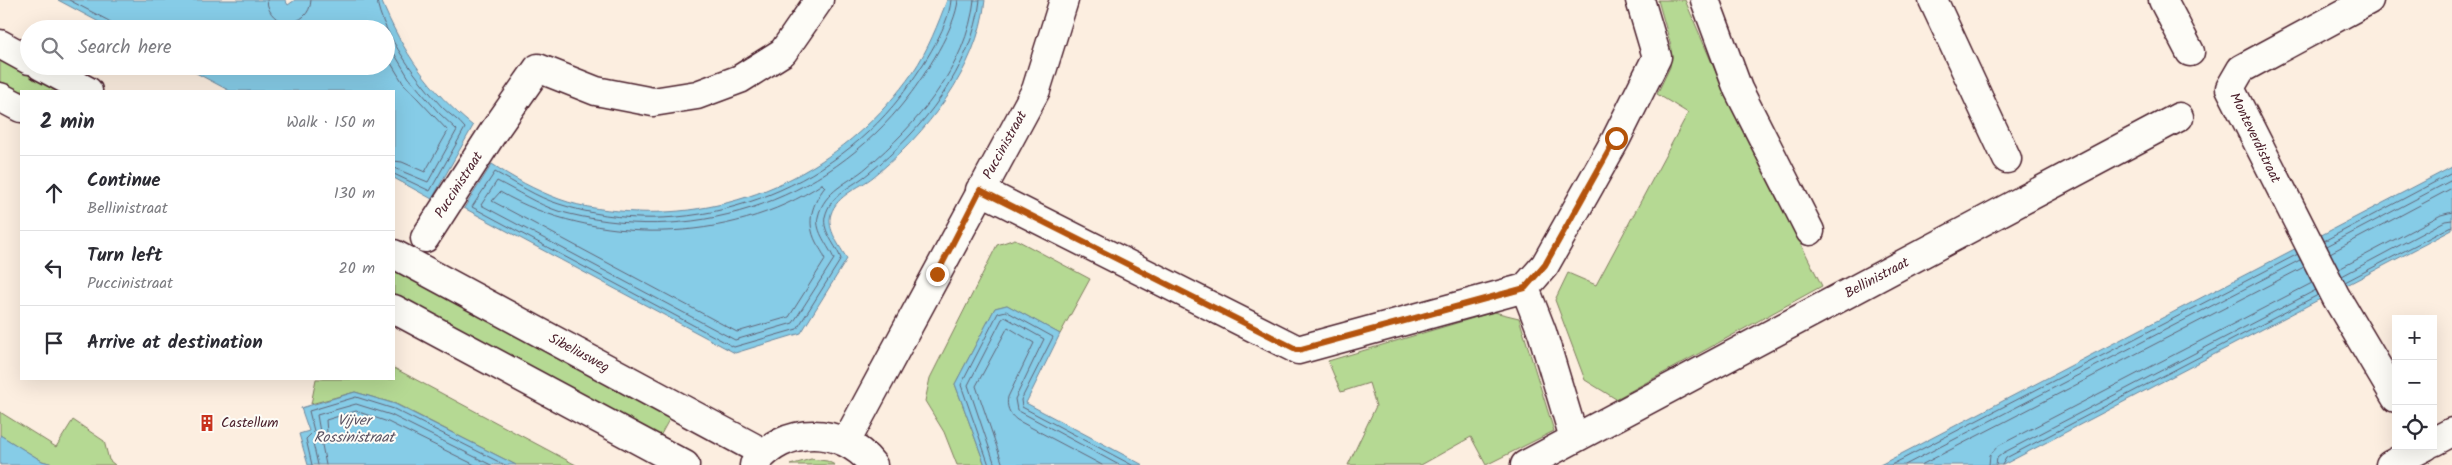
<!DOCTYPE html>
<html lang="en">
<head>
<meta charset="utf-8">
<style>
	:root { --surface:#fff; --page:#f7f7f7; --text:#2b2b33; --muted:#7c7c81; --line:#e1e1e2 }
	body { margin:0; font-family:Kalam,sans-serif; background:var(--page); color:var(--text) }
	.controls { position:absolute; right:15px; bottom:15px; display:grid; overflow:hidden; border-radius:0px; box-shadow:0 5px 20px #0002 }
	.controls button { width:45px; height:45px; display:grid; place-items:center; padding:0; border:0; border-bottom:1px solid var(--line); background:var(--surface); color:var(--text); font:25px sans-serif }
	.stop { position:absolute; width:15px; height:15px; margin:-11px; border:4px solid #b45309; border-radius:50%; background:#fff }
	.stop.end { background:#b45309; border-color:#fff; box-shadow:0 1px 5px #0008 }
	.list { margin:0; padding:0; list-style:none }
	h2 { display:flex; justify-content:space-between; align-items:center; height:65px; margin:0; padding:0 20px; font-size:21px }
	h2 small { font-size:16px; font-weight:400; color:var(--muted) }
	.list li { display:grid; grid-template-columns:32px 1fr auto; gap:15px; align-items:center; box-sizing:border-box; height:75px; padding:0 20px; border-top:1px solid var(--line) }
	.list b { display:block; font-size:19px; white-space:nowrap }
	.list p { margin:0; font-size:16px; white-space:nowrap; color:var(--muted) }
	.list em { font-size:16px; font-style:normal; color:var(--muted) }
	.icon { flex:none; width:28px; height:28px; fill:none; stroke:currentColor; stroke-width:2; stroke-linecap:round; stroke-linejoin:round }
	.map { position:relative; flex:none; width:2452px; height:465px; overflow:hidden }
	.search { position:absolute; background:var(--surface); box-shadow:0 5px 20px #0002; left:20px; top:20px; width:375px; height:55px; display:flex; align-items:center; gap:12px; box-sizing:border-box; padding:0 18px; border-radius:28px; color:var(--muted); font-size:19px }
	.panel { position:absolute; background:var(--surface); box-shadow:0 5px 20px #0002; left:20px; top:90px; width:375px; height:290px; border-radius:0px }
	.map>svg:first-child { display:block }
</style>
</head>
<body>
<div class="map">
<svg width="2452" height="465" viewBox="0 0 2452 465">
	<rect width="100%" height="100%" fill="#fceee0"/>
	<filter id="ink" filterUnits="userSpaceOnUse"><feTurbulence type="fractalNoise" baseFrequency=".02" numOctaves="2"/><feDisplacementMap in="SourceGraphic" scale="10" xChannelSelector="R" yChannelSelector="G"/><feConvolveMatrix kernelMatrix="1 2 1 2 8 2 1 2 1" color-interpolation-filters="sRGB"/></filter>
	<g filter="url(#ink)">
		<g fill="#b5d993" stroke="#807c5f">
			<path d="M 1658,0 L 1685,0 L 1723,89 L 1822,286 L 1616,399 L 1585,380 L 1555,300 L 1568,273 L 1596,285 L 1688,113 L 1657,94 L 1670,67 L 1671,46 Z"/>
			<path d="M 0,56 L 66,91 L 21,91 L 21,96 L 0,85 Z"/>
			<path d="M 1015,239 L 1090,279 L 1060,334 L 1007,305 L 995,308 L 955,384 L 985,465 L 957,465 L 944,432 L 925,401 L 930,378 L 997,245 Z"/>
			<path d="M 394,267 L 671,416 L 659,438 L 394,296 Z"/>
			<path d="M 1494,312 L 1519,318 L 1554,431 L 1486,465 L 1471,437 L 1421,465 L 1348,465 L 1376,406 L 1369,383 L 1341,392 L 1328,361 Z"/>
			<path d="M 394,368 L 576,465 L 516,465 L 396,404 L 355,392 L 311,404 L 316,379 L 394,379 Z"/>
			<path d="M 0,412 L 56,447 L 73,420 L 104,441 L 109,460 L 115,465 L 56,465 L 42,461 L 0,435 Z"/>
			<path d="M 811,459 L 827,461 L 835,465 L 790,465 Z"/>
		</g>
		<g fill="#86cce7" stroke="#6e879c">
			<path d="M 58,0 L 285,0 L 288,5 L 295,0 L 381,0 C 403,53 429,90 473,126 L 432,199 L 394,178 L 394,91 L 230,91 L 183,66 L 386,66 L 386,29 L 112,29 Z"/>
			<path d="M 947,0 L 985,0 C 978,69 926,134 873,177 C 859,188 837,195 831,214 C 826,229 840,246 847,259 L 801,333 L 735,353 L 464,208 L 492,164 C 513,178 535,190 559,199 C 583,208 611,211 637,212 C 748,217 850,162 913,72 C 928,50 938,24 947,0 Z"/>
			<path d="M 2452,167 L 2452,230 L 2003,465 L 1880,465 Z"/>
			<path d="M 1007,305 L 1060,334 L 1026,403 L 1143,465 L 985,465 L 955,384 L 995,308 Z"/>
			<path d="M 355,392 L 395,404 L 516,465 L 308,465 L 299,434 L 309,431 L 301,408 Z"/>
			<path d="M 0,435 L 42,461 L 56,465 L 0,465 Z"/>
		</g>
		<g fill="none" stroke-linecap="round" stroke-linejoin="round">
			<g stroke="#626476" stroke-width="1">
				<path d="M 69,0 L 111,22 L 114,29"/>
				<path d="M 267,0 C 268,30 310,29 311,0"/>
				<path d="M 377,0 C 381,33 420,83 443,108 C 450,115 459,120 465,128 L 430,191 L 394,174"/>
				<path d="M 951,0 C 949,29 918,73 901,96 C 823,197 681,244 559,204 C 536,197 516,183 495,172 L 472,207 L 734,347 L 797,329 L 841,259 C 837,246 822,232 825,217 C 830,194 852,187 869,173 C 921,132 973,67 980,0"/>
				<path d="M 958,0 C 956,27 925,75 908,97 C 825,205 689,247 558,211 C 537,204 517,191 497,181 L 481,205 L 735,340 L 793,323 L 834,259 C 829,246 815,232 818,217 C 824,190 849,183 867,167 C 916,125 967,67 974,0"/>
				<path d="M 386,40 L 409,78 L 439,113 L 457,130 L 428,182 L 394,168"/>
				<path d="M 386,55 L 403,83 L 448,131 L 425,172 L 402,162 L 394,161"/>
				<path d="M 822,184 L 825,187 C 812,204 806,222 816,242 C 819,248 824,253 825,260 L 789,317 L 737,332 L 492,201 L 500,192 C 593,246 731,245 822,184 Z"/>
				<path d="M 2324,241 L 2452,173"/>
				<path d="M 2327,246 L 2452,180"/>
				<path d="M 2330,253 L 2452,188"/>
				<path d="M 2339,269 L 2441,215 L 2452,212"/>
				<path d="M 2342,276 L 2445,221 L 2452,220"/>
				<path d="M 2345,282 L 2452,226"/>
				<path d="M 312,465 L 306,439 L 314,431 L 309,411 L 356,397 L 394,409 L 505,465"/>
				<path d="M 318,465 L 313,443 L 320,432 L 317,415 L 356,404 L 391,415 L 491,465"/>
				<path d="M 326,465 L 322,445 L 327,433 L 326,420 L 356,411 L 388,422 L 475,465"/>
				<path d="M 989,465 L 961,385 L 998,313 L 1006,311 L 1053,337 L 1021,400 L 1022,407 L 1132,465"/>
				<path d="M 995,465 L 968,385 L 1002,319 L 1005,317 L 1044,339 L 1015,399 L 1017,410 L 1119,465"/>
				<path d="M 1003,465 L 976,386 L 1008,327 L 1034,343 L 1008,397 C 1006,406 1009,414 1017,420 L 1102,465"/>
				<path d="M 1891,465 L 2298,254"/>
				<path d="M 1905,465 L 2300,260"/>
				<path d="M 1921,465 L 2304,267"/>
				<path d="M 1989,465 L 1990,455 L 1998,446 L 2312,283"/>
				<path d="M 1996,465 L 1997,458 L 2003,453 L 2316,290"/>
				<path d="M 2002,465 L 2006,458 L 2318,295"/>
			</g>
			<g stroke="#4a1f2b" stroke-width="31">
				<g id="minor">
					<path d="M 1705,0 L 1738,89 L 1810,231"/>
					<path d="M 1933,0 L 2007,159"/>
					<path d="M 2163,0 L 2190,52"/>
					<path d="M 2369,0 L 2241,69 L 2230,88 L 2336,297 L 2396,398"/>
					<path d="M 0,44 L 29,60"/>
					<path d="M 41,66 L 88,91"/>
					<path d="M 0,97 L 21,108"/>
					<path d="M 980,190 L 1298,350 L 1525,288 L 1545,265 L 1616,139 L 1657,57 L 1640,0"/>
					<path d="M 425,238 L 494,131 L 538,68 L 596,91 L 653,102 L 697,95 L 740,79 L 783,52 L 819,0"/>
					<path d="M 394,254 L 764,453"/>
					<path d="M 1525,288 L 1542,332 L 1574,438"/>
					<path d="M 394,309 L 685,465"/>
					<path d="M 846,442 L 1036,90 L 1064,0"/>
					<path d="M 2433,442 L 2452,432"/>
					<path d="M 754,465 C 784,425 842,425 873,465"/>
					<path d="M 1525,465 L 2179,117"/>
					<path d="M 2390,465 L 2426,446"/>
				</g>
			</g>
			<use href="#minor" stroke="#fdfcf7" stroke-width="28"/>
		</g>
	</g>
	<g fill="none" stroke-linecap="round" stroke-linejoin="round" filter="url(#ink)">
		<path stroke="#b45309" stroke-width="6" d="M 937,274 L 980,190 L 1298,350 L 1525,288 L 1545,265 L 1616,138"/>
	</g>
	<defs>
		<g id="building-bare" transform="scale(1.35)"><path d="M-4-6H4V6H1V3H-1V6H-4ZM-2.5-4.3h1.7v1.8h-1.7ZM.8-4.3h1.7v1.8H.8ZM-2.5-1h1.7V.8h-1.7ZM.8-1h1.7V.8H.8Z" fill="#c8321e" stroke="#fdfcf7" stroke-width="2.5" paint-order="stroke"/></g>
	</defs>
	<g fill-rule="evenodd">
		<use href="#building-bare" x="207" y="423"/>
	</g>
	<g text-anchor="middle" dominant-baseline="central" stroke-width="4" stroke-linejoin="round" paint-order="stroke">
		<g font-size="14" fill="#4a1f2b" stroke="#fdfcf7">
			<text transform="translate(2255 138) rotate(64)">Monteverdistraat</text>
			<text transform="translate(1005 145) rotate(-61)">Puccinistraat</text>
			<text transform="translate(459 185) rotate(-57)">Puccinistraat</text>
			<text transform="translate(1877 278) rotate(-28)">Bellinistraat</text>
			<text transform="translate(579 353) rotate(28)">Sibeliusweg</text>
		</g>
		<g font-size="14" fill="#4a1f2b" stroke="#fdfcf7" text-anchor="start">
			<text x="221" y="423">Castellum</text>
		</g>
		<g font-size="15" font-style="italic" fill="#5c5363" stroke="#fdfcf7">
			<text x="354" y="421">Vijver<tspan x="354" dy="17">Rossinistraat</tspan></text>
		</g>
	</g>
</svg>
<div class="controls">
<button>+</button>
<button>−</button>
<button><svg class="icon" aria-label="locate" viewBox="0 0 24 24"><circle cx="12" cy="12" r="6"/><path d="M12 2v4M12 18v4M2 12h4M18 12h4"/></svg></button>
</div>
<div class="stop" style="left:1616px;top:138px"></div>
<div class="stop end" style="left:937px;top:274px"></div>
<div class="search"><svg class="icon" aria-label="search" viewBox="0 0 24 24"><circle cx="10" cy="10" r="6"/><path d="M15 15l6 6"/></svg>Search here</div>
<section class="panel">
<h2>2 min<small>Walk · 150 m</small></h2>
<ul class="list">
<li><svg class="icon" aria-label="ahead" viewBox="0 0 24 24"><path d="M12 20V5M6 11l6-6 6 6"/></svg><div><b>Continue</b><p>Bellinistraat</p></div><em>130 m</em></li>
<li><svg class="icon" aria-label="left" viewBox="0 0 24 24"><path d="M17 20v-9H6M10 6l-5 5 5 5"/></svg><div><b>Turn left</b><p>Puccinistraat</p></div><em>20 m</em></li>
<li><svg class="icon" aria-label="arrive" viewBox="0 0 24 24"><path d="M6 21V4h12l-3 4 3 4H6"/></svg><div><b>Arrive at destination</b></div></li>
</ul>
</section>
</div>
</body>
</html>
